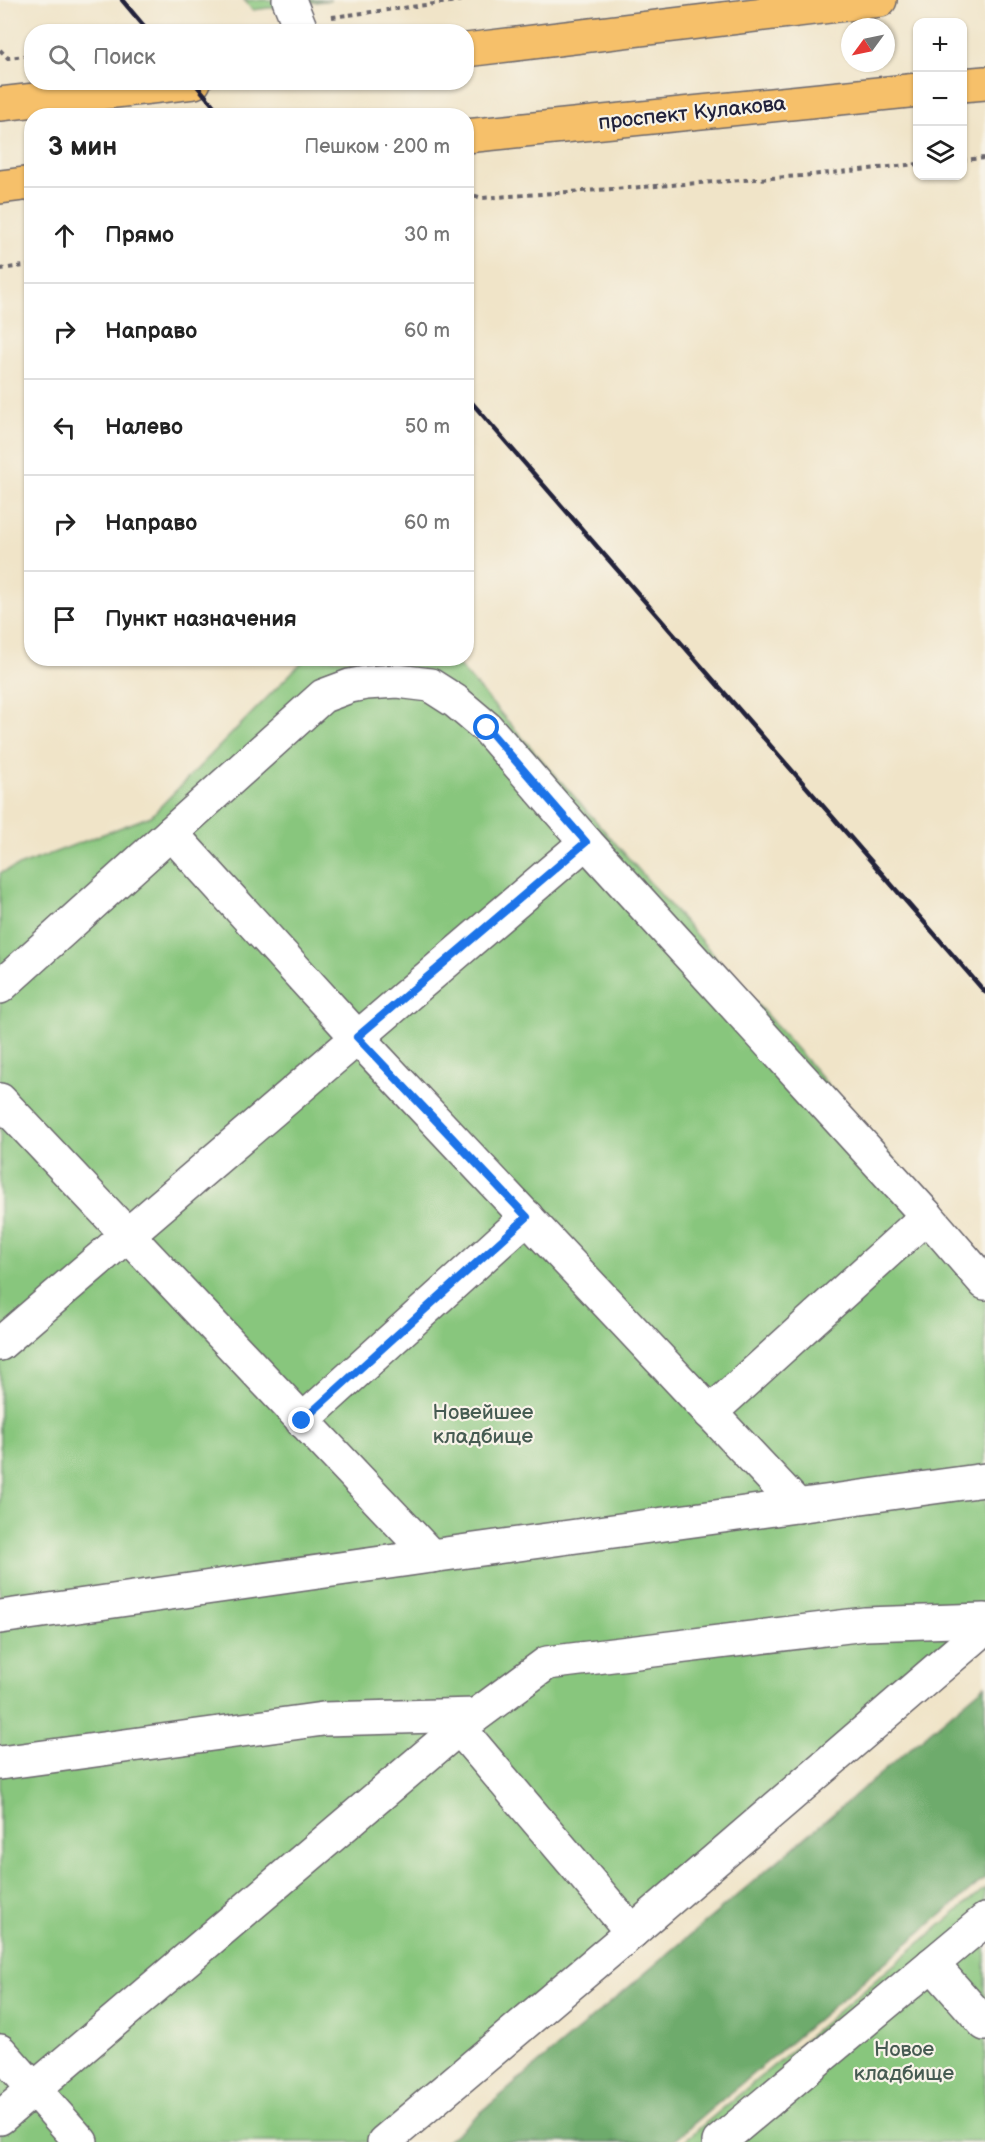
<!DOCTYPE html>
<html lang="ru">
<head>
<meta charset="utf-8">
<style>
	:root { --surface:#fff; --page:#f2f2f2; --text:#222; --muted:#767676; --line:#e0e0e0 }
	body { margin:0; font-family:"Balsamiq Sans",sans-serif; background:var(--page); color:var(--text) }
	.controls { position:absolute; right:18px; top:18px; display:grid; overflow:hidden; border-radius:12px; box-shadow:0 2px 4px #0004 }
	.controls button { width:54px; height:54px; display:grid; place-items:center; padding:0; border:0; border-bottom:2px solid var(--line); background:var(--surface); color:var(--text); font:30px sans-serif }
	.compass { position:absolute; left:841px; top:18px; width:54px; height:54px; border-radius:50%; background:var(--surface); box-shadow:0 2px 4px #0004; rotate:237deg }
	.stop { position:absolute; width:18px; height:18px; margin:-14px; border:4px solid #1a73e8; border-radius:50%; background:#fff }
	.stop.end { background:#1a73e8; border-color:#fff; box-shadow:0 2px 6px #0008 }
	.list { margin:0; padding:0; list-style:none }
	h2 { display:flex; justify-content:space-between; align-items:center; height:78px; margin:0; padding:0 24px; font-size:26px }
	h2 small { font-size:20px; font-weight:400; color:var(--muted) }
	.list li { display:grid; grid-template-columns:39px 1fr auto; gap:18px; align-items:center; box-sizing:border-box; height:96px; padding:0 24px; border-top:2px solid var(--line) }
	.list b { display:block; font-size:22px; white-space:nowrap }
	.list em { font-size:20px; font-style:normal; color:var(--muted) }
	.icon { flex:none; width:33px; height:33px; fill:none; stroke:currentColor; stroke-width:2; stroke-linecap:round; stroke-linejoin:round }
	.map { position:relative; flex:none; width:985px; height:2142px; overflow:hidden }
	.search { position:absolute; background:var(--surface); box-shadow:0 2px 4px #0004; left:24px; top:24px; width:450px; height:66px; display:flex; align-items:center; gap:15px; box-sizing:border-box; padding:0 21px; border-radius:24px; color:var(--muted); font-size:22px }
	.panel { position:absolute; background:var(--surface); box-shadow:0 2px 4px #0004; left:24px; top:108px; width:450px; height:558px; border-radius:24px }
	.map>svg:first-child { display:block }
</style>
</head>
<body>
<div class="map">
<svg width="985" height="2142" viewBox="0 0 985 2142">
	<rect width="100%" height="100%" fill="#f7f3e8"/>
	<filter id="ink" filterUnits="userSpaceOnUse"><feTurbulence type="fractalNoise" baseFrequency=".0167" numOctaves="2"/><feDisplacementMap in="SourceGraphic" scale="12" xChannelSelector="R" yChannelSelector="G"/><feConvolveMatrix kernelMatrix="1 2 1 2 8 2 1 2 1" color-interpolation-filters="sRGB"/></filter>
	<filter id="wash" filterUnits="userSpaceOnUse"><feTurbulence type="fractalNoise" baseFrequency=".008" numOctaves="4" result="noise"/><feDisplacementMap in="SourceGraphic" scale="24" xChannelSelector="R" yChannelSelector="G"/><feGaussianBlur stdDeviation="1.35" result="paint"/><feColorMatrix in="noise" values="0 0 0 0 0 0 0 0 0 0 0 0 0 0 0 0 0 1.4 0 .05"/><feComposite in="paint" operator="in"/></filter>
	<g filter="url(#wash)">
		<rect width="100%" height="100%" fill="#f0e4c8"/>
		<g fill="#88c67d" stroke="#55745c" stroke-width="1.5">
			<path d="M 244,0 L 331,0 L 253,10 Z"/>
			<path d="M 305,659 L 453,659 L 985,1263 L 985,1628 L 388,2142 L 0,2142 L 0,873 L 151,816 Z"/>
			<path d="M 985,1888 L 985,2142 L 683,2142 Z"/>
		</g>
		<path fill="#6eab6c" stroke="#486654" stroke-width="1.5" d="M 985,1685 L 985,1878 L 672,2142 L 446,2142 Z"/>
	</g>
	<g filter="url(#ink)">
		<g fill="none" stroke-linecap="round" stroke-linejoin="round">
			<g stroke="#6a666c" stroke-width="36">
				<g id="minor">
					<path d="M 289,0 L 302,32"/>
					<path d="M 171,833 L 357,1037 L 798,1506"/>
					<path d="M 0,987 L 323,696 L 350,686 L 366,683 L 397,681 L 430,685 L 455,701 L 487,728 L 586,842 L 927,1216 L 985,1283"/>
					<path d="M 0,1100 L 431,1556"/>
					<path d="M 0,1344 L 586,842"/>
					<path d="M 710,1413 L 927,1216"/>
					<path d="M 302,1421 L 527,1217"/>
					<path d="M 0,1617 L 431,1556 L 985,1480"/>
					<path d="M 459,1728 L 632,1932"/>
					<path d="M 0,1763 L 323,1719 L 476,1715"/>
					<path d="M 932,1964 L 985,2024"/>
					<path d="M 0,2051 L 81,2142"/>
					<path d="M 0,2118 L 459,1728 L 547,1663 L 865,1624 L 985,1620"/>
					<path d="M 384,2142 L 632,1932 L 985,1628"/>
					<path d="M 719,2142 L 985,1920"/>
				</g>
			</g>
			<g stroke="#6a666c" stroke-width="36">
				<g id="major">
					<path d="M 466,50 L 880,0"/>
					<path d="M 962,85 L 985,83"/>
					<path d="M 0,104 L 194,82"/>
					<path d="M 466,136 L 918,90"/>
					<path d="M 0,187 L 32,183"/>
				</g>
			</g>
			<g stroke="#6a666c" stroke-width="4" stroke-dasharray="4.5 4.5" stroke-linecap="butt">
				<path d="M 332,17 L 465,0"/>
				<path d="M 215,32 L 265,25"/>
				<path d="M 0,50 L 8,58 L 32,55"/>
				<path d="M 962,160 L 985,158"/>
				<path d="M 466,193 L 482,198 L 801,176 L 918,164"/>
				<path d="M 0,269 L 32,265"/>
			</g>
			<use href="#minor" stroke="#fff" stroke-width="33"/>
			<use href="#major" stroke="#f6c06b" stroke-width="33"/>
			<g stroke="#22223b" stroke-width="4.5">
				<path d="M 122,0 L 149,32"/>
				<path d="M 194,82 L 222,116"/>
				<path d="M 466,396 L 985,992"/>
			</g>
		</g>
	</g>
	<g fill="none" stroke-linecap="round" stroke-linejoin="round" filter="url(#ink)">
		<path stroke="#1a73e8" stroke-width="8" d="M 302,1421 L 527,1217 L 357,1037 L 586,842 L 487,728"/>
	</g>
	<g text-anchor="middle" dominant-baseline="central" stroke-width="4.5" stroke-linejoin="round" paint-order="stroke">
		<g font-size="21" fill="#22223b" stroke="#f7f3e8">
			<text transform="translate(692 113) rotate(-6)">проспект Кулакова</text>
		</g>
		<g font-size="21" fill="#465b52" stroke="#f7f3e8">
			<text x="483" y="1412">Новейшее<tspan x="483" dy="24">кладбище</tspan></text>
			<text x="904" y="2049">Новое<tspan x="904" dy="24">кладбище</tspan></text>
		</g>
	</g>
</svg>
<div class="controls">
<button>+</button>
<button>−</button>
<button><svg class="icon" aria-label="layers" viewBox="0 0 24 24"><path d="M12 4l9 5-9 5-9-5zM3 14l9 5 9-5"/></svg></button>
</div>
<svg class="compass" viewBox="-18 -18 36 36"><path d="M0-13l5 13h-10z" fill="#e53935"/><path d="M0 13l5-13h-10z" fill="#767676"/></svg>
<div class="stop" style="left:487px;top:728px"></div>
<div class="stop end" style="left:302px;top:1421px"></div>
<div class="search"><svg class="icon" aria-label="search" viewBox="0 0 24 24"><circle cx="10" cy="10" r="6"/><path d="M15 15l6 6"/></svg>Поиск</div>
<section class="panel">
<h2>3 мин<small>Пешком · 200 m</small></h2>
<ul class="list">
<li><svg class="icon" aria-label="ahead" viewBox="0 0 24 24"><path d="M12 20V5M6 11l6-6 6 6"/></svg><div><b>Прямо</b></div><em>30 m</em></li>
<li><svg class="icon" aria-label="right" viewBox="0 0 24 24"><path d="M7 20v-9h11M14 6l5 5-5 5"/></svg><div><b>Направо</b></div><em>60 m</em></li>
<li><svg class="icon" aria-label="left" viewBox="0 0 24 24"><path d="M17 20v-9H6M10 6l-5 5 5 5"/></svg><div><b>Налево</b></div><em>50 m</em></li>
<li><svg class="icon" aria-label="right" viewBox="0 0 24 24"><path d="M7 20v-9h11M14 6l5 5-5 5"/></svg><div><b>Направо</b></div><em>60 m</em></li>
<li><svg class="icon" aria-label="arrive" viewBox="0 0 24 24"><path d="M6 21V4h12l-3 4 3 4H6"/></svg><div><b>Пункт назначения</b></div></li>
</ul>
</section>
</div>
</body>
</html>
